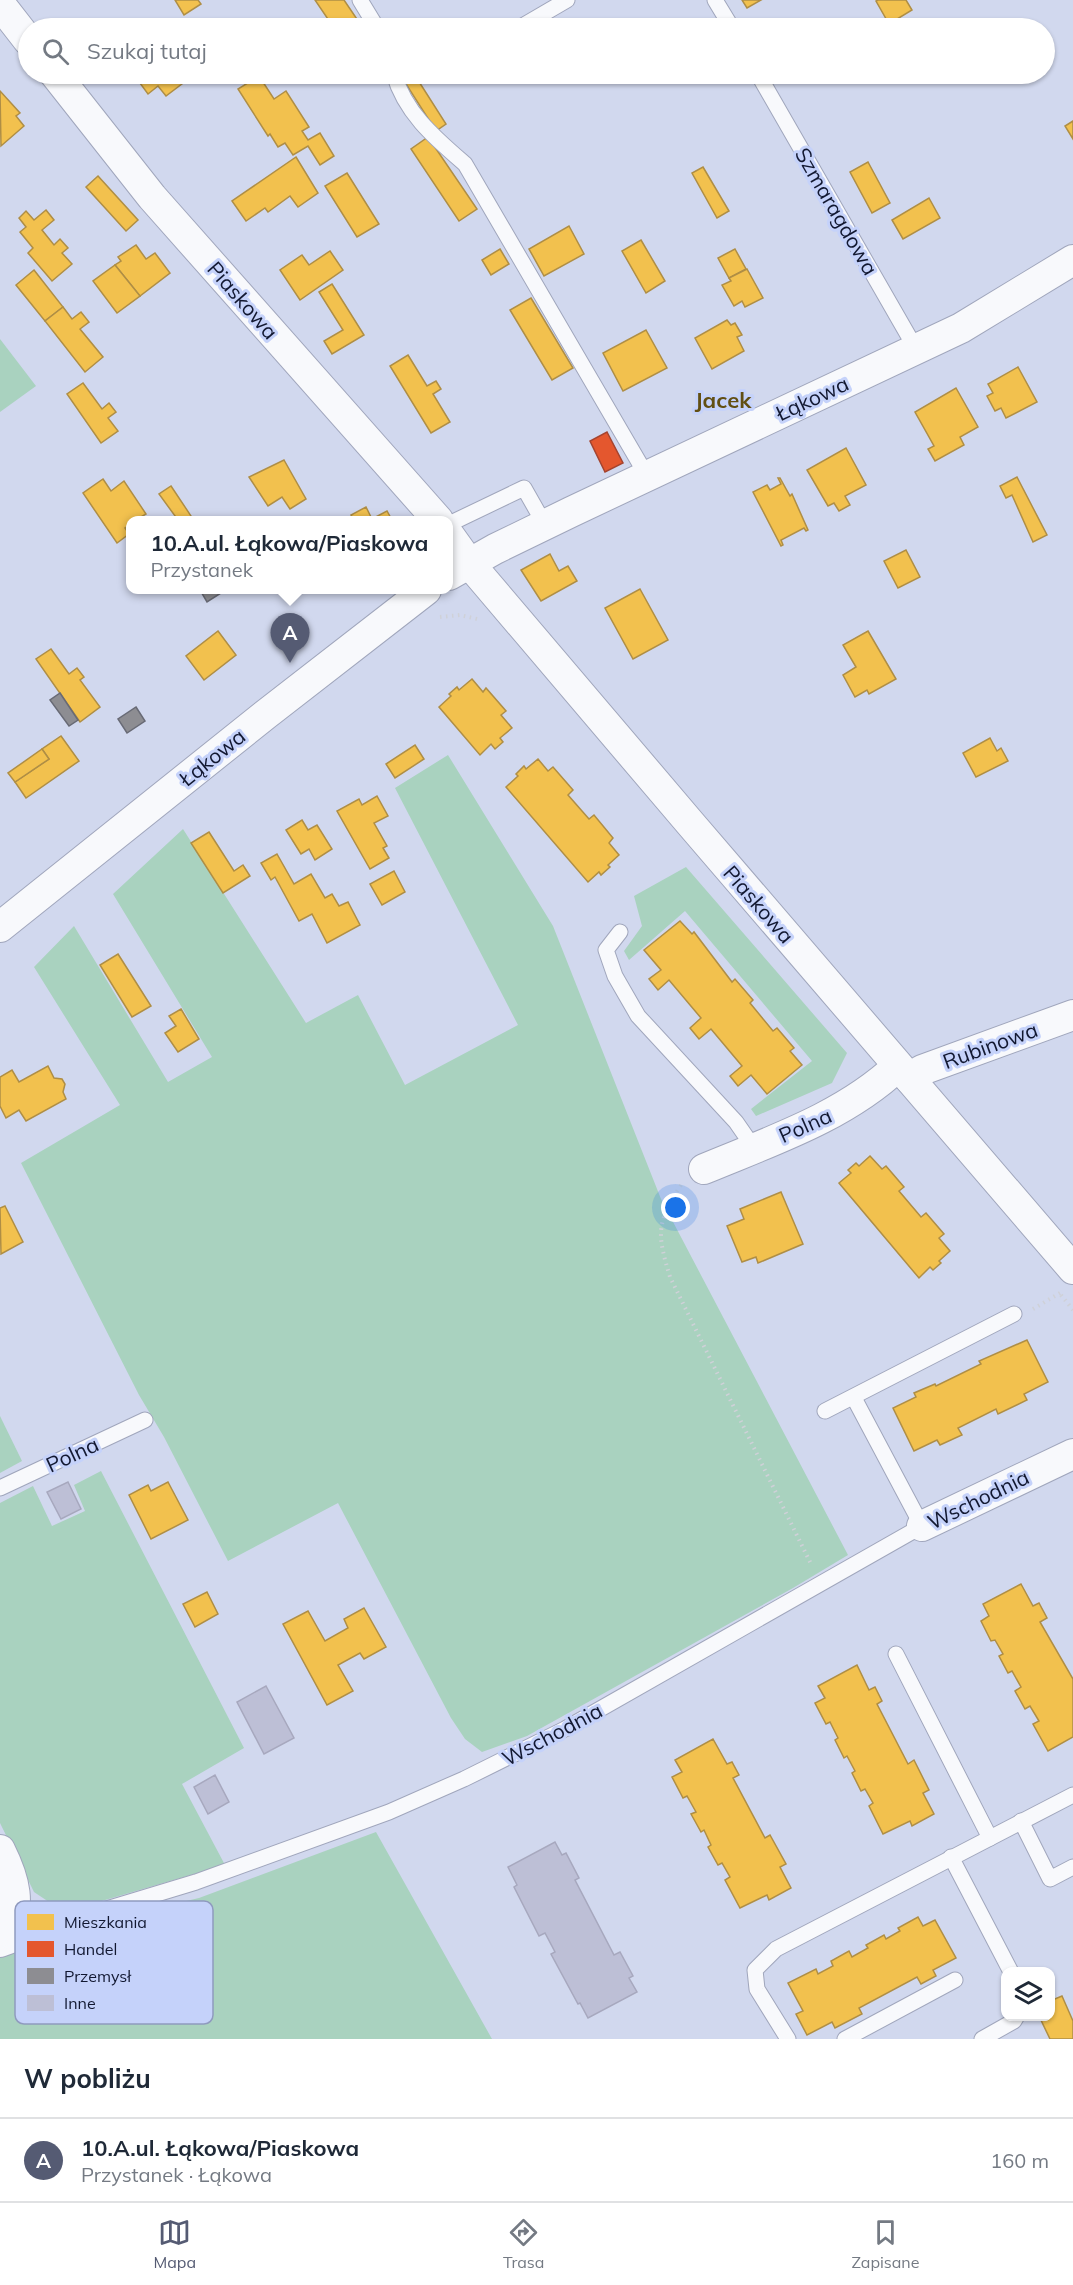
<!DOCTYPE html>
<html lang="pl">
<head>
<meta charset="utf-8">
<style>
	:root { --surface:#fff; --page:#f2f2f3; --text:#1f2937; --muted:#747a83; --line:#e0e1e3; --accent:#555b73 }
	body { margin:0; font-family:Mulish,sans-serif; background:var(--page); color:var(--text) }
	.controls { position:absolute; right:18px; bottom:18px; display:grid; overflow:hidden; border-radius:12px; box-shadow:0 2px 4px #0004 }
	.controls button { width:54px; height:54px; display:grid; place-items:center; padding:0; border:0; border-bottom:2px solid var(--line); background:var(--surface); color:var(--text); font:30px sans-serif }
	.you { position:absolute; left:676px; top:1208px; width:21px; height:21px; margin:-15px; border:4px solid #fff; border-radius:50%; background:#1a73e8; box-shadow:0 0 0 9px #1a73e833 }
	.badge { display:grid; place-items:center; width:39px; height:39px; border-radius:50%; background:var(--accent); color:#fff; font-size:20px; font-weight:700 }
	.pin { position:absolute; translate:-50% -50px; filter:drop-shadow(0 2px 3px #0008) }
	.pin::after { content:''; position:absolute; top:32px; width:21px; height:18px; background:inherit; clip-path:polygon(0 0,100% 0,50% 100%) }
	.popup { position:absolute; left:126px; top:516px; width:327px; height:78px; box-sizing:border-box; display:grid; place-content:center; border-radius:12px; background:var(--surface); filter:drop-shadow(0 2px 4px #0005); font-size:20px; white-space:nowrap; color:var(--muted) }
	.popup b { font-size:22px; color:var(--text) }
	.popup::after { content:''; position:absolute; left:50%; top:100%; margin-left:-12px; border:12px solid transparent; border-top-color:var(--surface) }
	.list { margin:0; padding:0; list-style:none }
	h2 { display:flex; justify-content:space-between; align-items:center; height:78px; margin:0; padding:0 24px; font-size:26px }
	h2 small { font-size:20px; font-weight:400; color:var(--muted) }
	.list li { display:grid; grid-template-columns:39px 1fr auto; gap:18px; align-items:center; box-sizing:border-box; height:84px; padding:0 24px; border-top:2px solid var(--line) }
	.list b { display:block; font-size:22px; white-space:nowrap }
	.list p { margin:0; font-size:20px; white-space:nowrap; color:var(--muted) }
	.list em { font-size:20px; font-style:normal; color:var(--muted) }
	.icon { flex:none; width:33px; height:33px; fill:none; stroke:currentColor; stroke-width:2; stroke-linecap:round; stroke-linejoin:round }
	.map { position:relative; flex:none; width:1073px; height:2039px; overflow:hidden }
	.search { position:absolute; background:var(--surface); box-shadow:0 2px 4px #0004; left:18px; right:18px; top:18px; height:66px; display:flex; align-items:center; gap:15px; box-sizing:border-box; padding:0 21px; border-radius:33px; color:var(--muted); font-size:22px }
	.sheet { height:162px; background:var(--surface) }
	nav { display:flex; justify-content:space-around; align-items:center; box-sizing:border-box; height:84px; border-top:2px solid var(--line); background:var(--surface); font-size:16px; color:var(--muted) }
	nav a { display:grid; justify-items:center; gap:3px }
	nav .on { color:var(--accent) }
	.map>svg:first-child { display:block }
</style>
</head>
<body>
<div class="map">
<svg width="1073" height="2039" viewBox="0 0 1073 2039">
	<rect width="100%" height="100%" fill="#d1d8ee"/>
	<g fill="#a9d2bf">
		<path d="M 0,339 L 36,386 L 0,412 Z"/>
		<path d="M 448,755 L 553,926 L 661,1199 L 848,1555 L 793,1588 L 527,1736 L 482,1752 L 465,1739 L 451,1718 L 338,1503 L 228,1561 L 164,1437 L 139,1395 L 21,1163 L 120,1105 L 34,967 L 74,926 L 168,1082 L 212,1057 L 113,894 L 183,829 L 306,1023 L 358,995 L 405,1085 L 518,1025 L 395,788 Z"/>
		<path d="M 686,867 L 847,1053 L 832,1083 L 756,1116 L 751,1109 L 812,1061 L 685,911 L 629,960 L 624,951 L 642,926 L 634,896 Z"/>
		<path d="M 0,1416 L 22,1461 L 0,1473 Z"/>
		<path d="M 101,1471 L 244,1748 L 182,1784 L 225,1865 L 64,1912 L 34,1892 L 0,1823 L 0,1503 L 33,1486 L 52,1526 L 85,1511 L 74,1485 Z"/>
		<path d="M 376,1832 L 492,2039 L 0,2039 L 0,1953 L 84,1925 L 199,1898 Z"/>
	</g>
	<g fill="#f2c14e" stroke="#af8e45" stroke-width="1.5">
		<path d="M 175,0 L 198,0 L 201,4 L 184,15 Z"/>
		<path d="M 315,0 L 344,0 L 363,28 L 334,28 Z"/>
		<path d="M 742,0 L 761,0 L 747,8 Z"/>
		<path d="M 878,0 L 906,0 L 912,10 L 889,24 L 876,1 Z"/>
		<path d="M 136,74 L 183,74 L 187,80 L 166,96 L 158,86 L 148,94 L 134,75 Z"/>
		<path d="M 259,76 L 274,99 L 286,91 L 309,127 L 302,131 L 308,140 L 320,133 L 334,156 L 320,165 L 308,146 L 293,155 L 285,143 L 278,147 L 270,134 L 268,136 L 238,89 Z"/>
		<path d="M 416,77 L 446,124 L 436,131 L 406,84 Z"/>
		<path d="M 0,91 L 20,113 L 16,116 L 24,126 L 1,146 Z"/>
		<path d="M 1073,121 L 1073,139 L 1065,126 Z"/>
		<path d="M 428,137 L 477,209 L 459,221 L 411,149 Z"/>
		<path d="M 296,157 L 318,193 L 298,207 L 290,196 L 268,212 L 265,208 L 246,221 L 232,201 Z"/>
		<path d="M 868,162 L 890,203 L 872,213 L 850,172 Z"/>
		<path d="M 703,167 L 729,211 L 717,218 L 692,173 Z"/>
		<path d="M 347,173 L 379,224 L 357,237 L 325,186 Z"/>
		<path d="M 98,176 L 138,220 L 126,231 L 86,187 Z"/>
		<path d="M 929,198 L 940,218 L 903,239 L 892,220 Z"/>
		<path d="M 46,210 L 54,220 L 42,230 L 54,245 L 60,239 L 68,248 L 62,253 L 72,264 L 52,281 L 28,253 L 33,248 L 20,232 L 26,227 L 19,218 L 26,211 L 34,220 Z"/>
		<path d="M 569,226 L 584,254 L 544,276 L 529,249 Z"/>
		<path d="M 641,240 L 665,281 L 646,293 L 622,251 Z"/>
		<path d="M 136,245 L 146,259 L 155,253 L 170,273 L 140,296 L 115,265 L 121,261 L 118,257 Z"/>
		<path d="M 500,249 L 509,264 L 491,275 L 482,260 Z"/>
		<path d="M 735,249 L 746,269 L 729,278 L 718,258 Z"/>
		<path d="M 330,251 L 343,270 L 300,300 L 280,270 L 302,255 L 309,265 Z"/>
		<path d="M 115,265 L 140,296 L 117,313 L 93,281 Z"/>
		<path d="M 747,269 L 763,298 L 745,307 L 742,301 L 734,306 L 722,285 L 731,281 L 729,278 Z"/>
		<path d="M 34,270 L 63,307 L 45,321 L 16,285 Z"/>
		<path d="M 332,284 L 364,335 L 332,354 L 324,341 L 343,330 L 319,292 Z"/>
		<path d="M 531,298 L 573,368 L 552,380 L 510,310 Z"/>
		<path d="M 63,307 L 72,319 L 81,312 L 89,322 L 80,329 L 103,357 L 85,372 L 45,321 Z"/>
		<path d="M 727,320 L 731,325 L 735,323 L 742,335 L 737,337 L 744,351 L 712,369 L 695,338 Z"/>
		<path d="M 646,330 L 667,368 L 623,391 L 603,353 Z"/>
		<path d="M 408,355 L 427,386 L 436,381 L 441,389 L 433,394 L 450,422 L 431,433 L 390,366 Z"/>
		<path d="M 1018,367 L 1037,402 L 1006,418 L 1001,408 L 995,411 L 987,396 L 993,393 L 988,384 Z"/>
		<path d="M 83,383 L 102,409 L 109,403 L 116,412 L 108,418 L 118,431 L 101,443 L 67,394 Z"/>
		<path d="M 956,388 L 978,427 L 960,437 L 964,445 L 935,461 L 928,449 L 934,446 L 915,412 Z"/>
		<path d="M 846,448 L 866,485 L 845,496 L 850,505 L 839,511 L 834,503 L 828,506 L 807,470 Z"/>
		<path d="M 284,460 L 306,499 L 290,509 L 282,497 L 268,506 L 249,477 Z"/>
		<path d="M 1017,477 L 1047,535 L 1033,542 L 1012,495 L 1006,498 L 1000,486 Z"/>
		<path d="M 778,478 L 780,478 L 790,496 L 792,494 L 808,530 L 806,531 L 804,528 L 781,540 L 783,545 L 781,546 L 753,492 L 767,485 L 770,490 L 781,484 Z"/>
		<path d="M 103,479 L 111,491 L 124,481 L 146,514 L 136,520 L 131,520 L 131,524 L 125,528 L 129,534 L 117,543 L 83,493 Z"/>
		<path d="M 171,486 L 193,519 L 190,520 L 178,520 L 159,494 Z"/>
		<path d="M 366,507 L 372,519 L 387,511 L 392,520 L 354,520 L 351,515 Z"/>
		<path d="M 906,550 L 920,577 L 898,588 L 884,561 Z"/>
		<path d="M 550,554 L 559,571 L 568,566 L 577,581 L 541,601 L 521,570 Z"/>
		<path d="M 640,589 L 668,640 L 633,659 L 605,608 Z"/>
		<path d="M 218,631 L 236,655 L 204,680 L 186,656 Z"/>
		<path d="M 868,631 L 896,679 L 869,694 L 867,690 L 855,697 L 843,675 L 856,667 L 843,645 Z"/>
		<path d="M 51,649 L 69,674 L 77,668 L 84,677 L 80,680 L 100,707 L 80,722 L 36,659 Z"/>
		<path d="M 472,679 L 483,692 L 486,688 L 506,711 L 501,715 L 512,728 L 500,738 L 503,742 L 495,749 L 491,744 L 480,755 L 439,707 L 451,696 L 449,694 L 457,687 L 459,690 Z"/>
		<path d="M 61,736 L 79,761 L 26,798 L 15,782 L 49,759 L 42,749 Z"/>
		<path d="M 990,738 L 997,751 L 1001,748 L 1008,761 L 976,777 L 963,753 Z"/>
		<path d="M 415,745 L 424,759 L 395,778 L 386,764 Z"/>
		<path d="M 42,749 L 49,759 L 15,782 L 8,773 Z"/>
		<path d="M 538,759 L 548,771 L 553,767 L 573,790 L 568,795 L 589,819 L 594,815 L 613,838 L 609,843 L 619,855 L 608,865 L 610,867 L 601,875 L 599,872 L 588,882 L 506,787 L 518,776 L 516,774 L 524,766 L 526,769 Z"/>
		<path d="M 377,796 L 388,816 L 374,823 L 387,846 L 383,848 L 389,858 L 370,869 L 337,811 L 359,799 L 362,805 Z"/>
		<path d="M 302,820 L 308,830 L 317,825 L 332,849 L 315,860 L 309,849 L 301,854 L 286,830 Z"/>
		<path d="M 209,832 L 234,871 L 243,865 L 250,876 L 223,893 L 191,843 Z"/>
		<path d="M 277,854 L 294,884 L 311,874 L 325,898 L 332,894 L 339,906 L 348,902 L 360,925 L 327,943 L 312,914 L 299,921 L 275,877 L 271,880 L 261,863 Z"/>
		<path d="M 394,871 L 405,892 L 382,905 L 370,884 Z"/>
		<path d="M 680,921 L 692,934 L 694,932 L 732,982 L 735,979 L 753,1000 L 750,1003 L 773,1031 L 777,1028 L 794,1048 L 790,1051 L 802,1065 L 767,1094 L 751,1075 L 738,1086 L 730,1076 L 742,1066 L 711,1029 L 699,1039 L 690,1028 L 701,1018 L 669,980 L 658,990 L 649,979 L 661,970 L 644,950 Z"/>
		<path d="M 118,954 L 151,1006 L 132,1017 L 100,965 Z"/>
		<path d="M 181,1009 L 199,1039 L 178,1052 L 165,1033 L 176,1026 L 169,1016 Z"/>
		<path d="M 48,1066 L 54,1078 L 62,1079 L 65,1084 L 63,1092 L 66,1099 L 26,1121 L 19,1110 L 6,1118 L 0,1106 L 0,1077 L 12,1070 L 19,1082 Z"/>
		<path d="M 870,1156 L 882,1169 L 886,1166 L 904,1187 L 899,1191 L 921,1217 L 926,1213 L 944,1234 L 939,1238 L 950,1251 L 939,1261 L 941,1263 L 933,1270 L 930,1267 L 919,1278 L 839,1183 L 851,1173 L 848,1170 L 856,1163 L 859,1166 Z"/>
		<path d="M 781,1192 L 803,1244 L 758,1263 L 756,1257 L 742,1262 L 727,1226 L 744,1219 L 740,1209 Z"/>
		<path d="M 5,1206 L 23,1242 L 1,1254 L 0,1208 Z"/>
		<path d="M 1027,1340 L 1048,1382 L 1024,1394 L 1027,1400 L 998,1414 L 996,1409 L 958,1428 L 962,1435 L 940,1445 L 937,1440 L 914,1451 L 893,1408 L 916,1397 L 914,1393 L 935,1384 L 936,1386 L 981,1364 L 979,1361 Z"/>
		<path d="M 168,1482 L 188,1520 L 151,1539 L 129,1495 L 148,1485 L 151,1491 Z"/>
		<path d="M 1021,1584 L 1033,1606 L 1039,1603 L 1047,1618 L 1040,1622 L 1073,1679 L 1073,1737 L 1048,1751 L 1033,1724 L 1039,1721 L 1030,1706 L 1025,1709 L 1015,1691 L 1021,1687 L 1012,1671 L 1008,1673 L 999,1656 L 1003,1654 L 995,1640 L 991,1641 L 981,1621 L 989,1616 L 983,1604 Z"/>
		<path d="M 207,1592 L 218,1614 L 195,1627 L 183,1604 Z"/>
		<path d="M 364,1608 L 386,1647 L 364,1659 L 360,1653 L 338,1665 L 353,1691 L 327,1705 L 283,1624 L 308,1611 L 325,1641 L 348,1628 L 344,1619 Z"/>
		<path d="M 857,1665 L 869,1690 L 875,1687 L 882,1701 L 877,1704 L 908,1764 L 914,1760 L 929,1790 L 923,1793 L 934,1814 L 912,1826 L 910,1821 L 883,1834 L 869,1806 L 873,1803 L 865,1789 L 861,1791 L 852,1773 L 855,1771 L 847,1756 L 844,1758 L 835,1740 L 838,1738 L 830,1722 L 826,1724 L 815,1703 L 825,1698 L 818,1686 Z"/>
		<path d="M 713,1739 L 727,1764 L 732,1762 L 739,1775 L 733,1778 L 765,1838 L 770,1835 L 786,1864 L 780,1867 L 791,1888 L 769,1900 L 767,1895 L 740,1908 L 725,1880 L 730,1877 L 722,1863 L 718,1865 L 708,1847 L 711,1845 L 704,1830 L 701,1832 L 691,1814 L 696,1812 L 687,1796 L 683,1798 L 672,1777 L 682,1772 L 675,1760 Z"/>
		<path d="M 918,1917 L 923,1926 L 935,1920 L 956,1958 L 933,1970 L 936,1976 L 921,1984 L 917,1977 L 859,2008 L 862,2014 L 835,2028 L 832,2022 L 807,2035 L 796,2014 L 803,2011 L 788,1983 L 816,1969 L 818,1974 L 833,1966 L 831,1961 L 849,1951 L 852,1957 L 868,1948 L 866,1945 L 884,1935 L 886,1939 L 900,1931 L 898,1928 Z"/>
		<path d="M 1062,1996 L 1073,2021 L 1073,2039 L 1050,2039 L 1039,2016 L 1050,2016 L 1050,2001 Z"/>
	</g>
	<path fill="#e4572e" stroke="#a5442f" stroke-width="1.5" d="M 607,432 L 623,463 L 605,472 L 590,441 Z"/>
	<g fill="#8d8d92" stroke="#686a75" stroke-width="1.5">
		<path d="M 200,590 L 219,590 L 221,593 L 207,602 Z"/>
		<path d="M 60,693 L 78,720 L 69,726 L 50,700 Z"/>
		<path d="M 136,707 L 145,721 L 127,733 L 118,719 Z"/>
	</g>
	<g fill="#bdbfd6" stroke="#a7a8be" stroke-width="1.5">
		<path d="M 68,1482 L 81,1509 L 61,1519 L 47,1492 Z"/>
		<path d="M 266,1686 L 294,1738 L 264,1754 L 237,1702 Z"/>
		<path d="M 215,1775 L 229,1802 L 208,1814 L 194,1787 Z"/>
		<path d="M 555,1842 L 562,1855 L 566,1853 L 579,1878 L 575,1880 L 614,1955 L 620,1952 L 633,1976 L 629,1978 L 637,1992 L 588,2018 L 580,2003 L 578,2004 L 551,1954 L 555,1952 L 545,1933 L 539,1936 L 514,1887 L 517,1885 L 508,1867 Z"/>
	</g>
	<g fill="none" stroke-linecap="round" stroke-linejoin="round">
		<g stroke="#a0a6bc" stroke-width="17">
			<g id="lane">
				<path d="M 360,0 L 377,28"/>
				<path d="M 715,0 L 732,28"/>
				<path d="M 519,28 L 567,0"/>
				<path d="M 394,74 C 405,113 435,138 465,164 L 647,476"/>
				<path d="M 758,74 L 916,349"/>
				<path d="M 449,524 L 524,488 L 545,525"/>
				<path d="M 620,932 L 606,950 L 615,976 L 638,1016 L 736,1122 L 754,1148"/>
				<path d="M 825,1411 L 1014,1314"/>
				<path d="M 0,1488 L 145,1420"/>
				<path d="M 896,1654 L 990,1838"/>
				<path d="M 1021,1821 L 1050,1879 L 1073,1867"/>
				<path d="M 951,1857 L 1011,1972"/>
				<path d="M 11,1938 L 196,1882 L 389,1812 L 464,1779 L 565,1729 L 922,1526 L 854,1398"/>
				<path d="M 788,2039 L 757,1989 L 755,1970 L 776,1949 L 1073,1795"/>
				<path d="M 845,2039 L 955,1980"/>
				<path d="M 982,2039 L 1014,2021 L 1017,2016"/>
			</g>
		</g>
		<g stroke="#a0a6bc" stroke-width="32">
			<g id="street">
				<path d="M 0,4 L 28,40"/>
				<path d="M 55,74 L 152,197 L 438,520"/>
				<path d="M 449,535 L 469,563 L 690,823 L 1073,1269"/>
				<path d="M 449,575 L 495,549 L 571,512 L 961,328 L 1073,260"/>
				<path d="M 0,927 L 265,715 L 426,590"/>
				<path d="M 910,1079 L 922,1070 L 1073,1015"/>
				<path d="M 704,1169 C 771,1141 844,1117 898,1066"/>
				<path d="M 922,1526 L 1073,1454"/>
				<path d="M 0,1850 C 17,1884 18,1900 11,1938 L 0,1942"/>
			</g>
		</g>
		<g stroke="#cfd1d8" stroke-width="4" stroke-dasharray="1.5 4.5" stroke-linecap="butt">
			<path d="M 440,617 L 460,615 L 477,619"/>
			<path d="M 681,1185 C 656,1223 657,1234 670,1277 L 812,1566"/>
			<path d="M 1061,1295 L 1073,1310"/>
			<path d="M 1033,1309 L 1060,1293"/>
		</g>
		<use href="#lane" stroke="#f8f9fc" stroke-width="15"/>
		<use href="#street" stroke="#f8f9fc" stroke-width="30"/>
	</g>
	<g text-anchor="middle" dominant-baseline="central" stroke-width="6" stroke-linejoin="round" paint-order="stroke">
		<g font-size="21" fill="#121831" stroke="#c5d2fa">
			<text transform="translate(837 211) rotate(60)">Szmaragdowa</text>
			<text transform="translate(243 300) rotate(49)">Piaskowa</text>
			<text transform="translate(812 398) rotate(-25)">Łąkowa</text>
			<text transform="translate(212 757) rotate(-39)">Łąkowa</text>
			<text transform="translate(759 904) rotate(49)">Piaskowa</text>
			<text transform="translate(990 1045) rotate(-20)">Rubinowa</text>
			<text transform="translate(805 1125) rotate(-24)">Polna</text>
			<text transform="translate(72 1454) rotate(-25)">Polna</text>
			<text transform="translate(978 1499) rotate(-26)">Wschodnia</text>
			<text transform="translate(552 1734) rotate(-28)">Wschodnia</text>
		</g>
		<g font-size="22" font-weight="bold" fill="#624f12" stroke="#c5d2fa">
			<text x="723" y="400">Jacek</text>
		</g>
	</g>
	<rect x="15" y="1901" width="198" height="123" rx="9" fill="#c5d2fa" stroke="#8f9abe" stroke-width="1.5"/>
	<rect x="27" y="1914" width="27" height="16" fill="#f2c14e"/>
	<rect x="27" y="1941" width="27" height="16" fill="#e4572e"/>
	<rect x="27" y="1968" width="27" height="16" fill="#8d8d92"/>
	<rect x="27" y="1995" width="27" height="16" fill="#bdbfd6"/>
	<g font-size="16" fill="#121831">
		<text x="64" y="1928">Mieszkania</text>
		<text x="64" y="1955">Handel</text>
		<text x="64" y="1982">Przemysł</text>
		<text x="64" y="2009">Inne</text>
	</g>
</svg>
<div class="controls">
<button><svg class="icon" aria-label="layers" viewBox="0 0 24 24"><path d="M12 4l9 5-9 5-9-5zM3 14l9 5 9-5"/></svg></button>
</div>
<div class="you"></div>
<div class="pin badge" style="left:290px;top:663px">A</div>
<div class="popup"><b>10.A.ul. Łąkowa/Piaskowa</b>Przystanek</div>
<div class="search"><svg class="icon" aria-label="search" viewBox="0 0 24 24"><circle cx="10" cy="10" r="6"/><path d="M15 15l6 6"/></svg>Szukaj tutaj</div>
</div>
<section class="sheet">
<h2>W pobliżu<small></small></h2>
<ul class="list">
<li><span class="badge">A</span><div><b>10.A.ul. Łąkowa/Piaskowa</b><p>Przystanek · Łąkowa</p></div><em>160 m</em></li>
</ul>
</section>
<nav>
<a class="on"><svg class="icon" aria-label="map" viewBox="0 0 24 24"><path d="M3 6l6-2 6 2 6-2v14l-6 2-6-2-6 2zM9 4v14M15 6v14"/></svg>Mapa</a>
<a><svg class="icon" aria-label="directions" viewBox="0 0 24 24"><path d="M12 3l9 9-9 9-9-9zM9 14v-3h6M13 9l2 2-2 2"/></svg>Trasa</a>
<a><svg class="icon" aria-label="saved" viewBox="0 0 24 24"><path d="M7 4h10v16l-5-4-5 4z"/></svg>Zapisane</a>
</nav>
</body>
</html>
